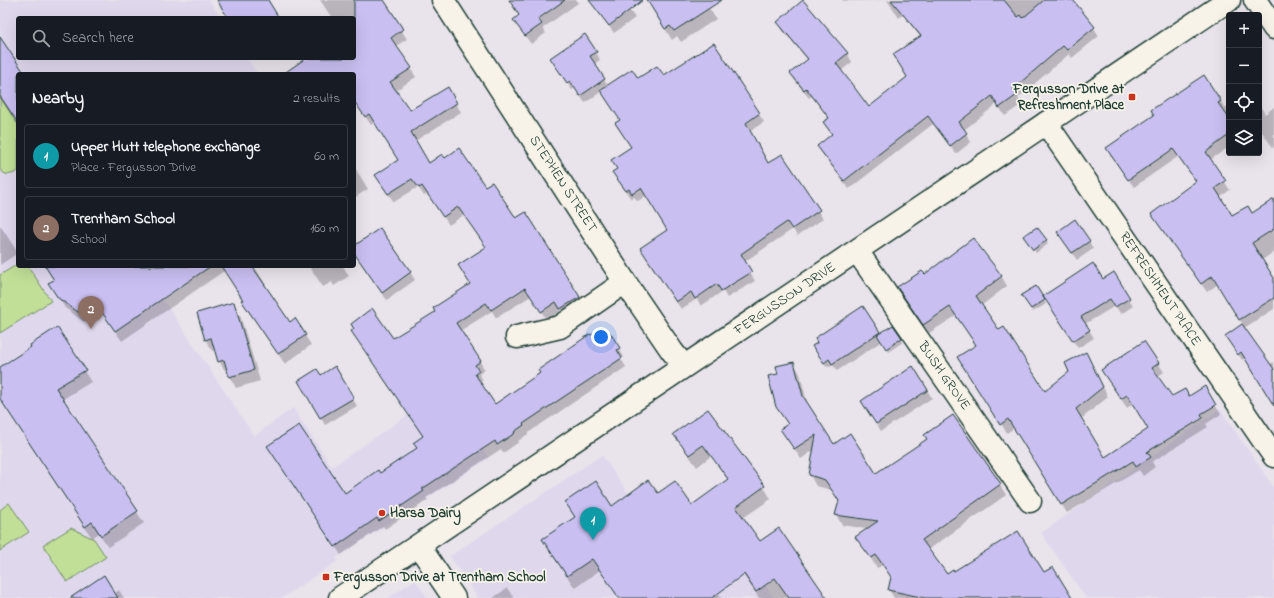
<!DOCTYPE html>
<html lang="en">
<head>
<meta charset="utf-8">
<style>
	:root { --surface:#171b24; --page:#20242c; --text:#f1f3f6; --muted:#9ea1a6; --line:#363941; --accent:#b45309 }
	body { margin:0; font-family:"Indie Flower",sans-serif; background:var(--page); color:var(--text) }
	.controls { position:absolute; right:12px; top:12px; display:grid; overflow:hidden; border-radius:4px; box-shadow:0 4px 16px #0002 }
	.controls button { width:36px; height:36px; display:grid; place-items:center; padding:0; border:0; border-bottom:1px solid var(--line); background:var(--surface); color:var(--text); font:20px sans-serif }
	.you { position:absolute; left:601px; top:337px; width:14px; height:14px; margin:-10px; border:3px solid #fff; border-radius:50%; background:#1a73e8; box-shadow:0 0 0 6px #1a73e833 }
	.badge { display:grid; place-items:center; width:26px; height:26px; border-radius:50%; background:var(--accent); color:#fff; font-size:13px; font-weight:700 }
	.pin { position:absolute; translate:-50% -33px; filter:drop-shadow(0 1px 2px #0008) }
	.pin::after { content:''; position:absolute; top:21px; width:14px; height:12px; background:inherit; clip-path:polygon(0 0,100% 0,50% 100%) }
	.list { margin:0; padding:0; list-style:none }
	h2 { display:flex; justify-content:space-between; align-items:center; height:52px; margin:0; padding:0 16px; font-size:17px }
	h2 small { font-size:13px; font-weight:400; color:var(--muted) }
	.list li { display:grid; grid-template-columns:26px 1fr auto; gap:12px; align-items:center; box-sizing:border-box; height:64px; margin:0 8px 8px; padding:0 8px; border:1px solid var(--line); border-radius:4px }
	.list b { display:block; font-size:15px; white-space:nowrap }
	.list p { margin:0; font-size:13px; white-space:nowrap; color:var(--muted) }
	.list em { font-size:13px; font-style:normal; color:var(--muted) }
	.icon { flex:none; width:22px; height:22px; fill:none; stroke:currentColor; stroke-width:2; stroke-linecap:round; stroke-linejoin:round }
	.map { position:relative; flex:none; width:1274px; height:598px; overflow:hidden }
	.search { position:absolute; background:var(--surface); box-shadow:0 4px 16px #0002; left:16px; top:16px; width:340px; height:44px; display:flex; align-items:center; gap:10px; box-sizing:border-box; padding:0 14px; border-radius:4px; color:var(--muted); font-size:15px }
	.panel { position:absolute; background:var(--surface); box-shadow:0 4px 16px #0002; left:16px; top:72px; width:340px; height:196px; border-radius:4px }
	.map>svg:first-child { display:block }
</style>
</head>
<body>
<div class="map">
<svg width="1274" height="598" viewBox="0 0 1274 598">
	<rect width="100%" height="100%" fill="#e9e3eb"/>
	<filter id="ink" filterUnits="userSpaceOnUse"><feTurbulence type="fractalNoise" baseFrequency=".025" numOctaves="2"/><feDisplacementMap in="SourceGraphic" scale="8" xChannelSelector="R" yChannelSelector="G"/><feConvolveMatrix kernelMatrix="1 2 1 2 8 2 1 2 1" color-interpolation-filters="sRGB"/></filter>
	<g filter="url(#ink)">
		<g fill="#dfd8ed">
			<path d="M 0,0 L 209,0 L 221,18 L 18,18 L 18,58 L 247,58 L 258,74 L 18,74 L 18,266 L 141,266 L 254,436 L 293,408 L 332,467 L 443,391 L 489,458 L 336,558 L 338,561 L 282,598 L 0,598 Z"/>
			<path d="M 1220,409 L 1274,488 L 1274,598 L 1086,598 L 1041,533 Z"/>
			<path d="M 602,455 L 694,588 L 744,555 L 774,598 L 478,598 L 450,556 Z"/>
			<path d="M 415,580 L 428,598 L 388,598 Z"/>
		</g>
		<g fill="#c1df97" stroke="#708e66">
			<path d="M 0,97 L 18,125 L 18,171 C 11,175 5,177 0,169 Z"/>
			<path d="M 18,264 L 18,266 L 28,266 L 51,301 L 0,333 L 0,275 Z"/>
			<path d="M 9,503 L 29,532 L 0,551 L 0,510 Z"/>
			<path d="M 71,528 L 94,539 L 106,557 L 67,582 L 43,545 Z"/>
		</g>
		<g fill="#0003">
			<path d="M 320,0 L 372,0 L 386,6 L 407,39 L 396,46 L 416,77 L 395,91 L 410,112 L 447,89 L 461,112 L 415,141 L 429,164 L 445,159 L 485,188 L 516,219 L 579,297 L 584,306 L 566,317 L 562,310 L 547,320 L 531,296 L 496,318 L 492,311 L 460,331 L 485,370 L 479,374 L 483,380 L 480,383 L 495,405 L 608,332 L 624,357 L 621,359 L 626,367 L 528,433 L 528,434 L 518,441 L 519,442 L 503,453 L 501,449 L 426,498 L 428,500 L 385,529 L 383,526 L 341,555 L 268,447 L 345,494 L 379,474 L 418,449 L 424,437 L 352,332 L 393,340 L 436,312 L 471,285 L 487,248 L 464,215 L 449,225 L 428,194 L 424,196 L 418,187 L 394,202 L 381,184 L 399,161 L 375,122 L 371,125 L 354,100 L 354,74 L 286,74 L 308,58 L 354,58 L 354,18 L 332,18 Z"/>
			<path d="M 512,0 L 576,0 L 578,3 L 543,28 L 546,33 L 531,44 L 520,29 L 523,19 Z"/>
			<path d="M 613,0 L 623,0 L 635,18 L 614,33 L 598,11 Z"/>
			<path d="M 647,0 L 704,0 L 716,19 L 681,42 L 677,36 L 672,40 Z"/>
			<path d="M 842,0 L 1075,0 L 1073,1 L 1094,28 L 1099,36 L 1072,58 L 1069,54 L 1018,98 L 1022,104 L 1005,116 L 997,104 L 964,130 L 971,142 L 956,154 L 933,124 L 849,189 L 823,155 L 818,146 L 833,135 L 825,123 L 829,119 L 812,96 L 809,98 L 796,82 L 791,74 L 808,60 L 783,31 L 778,22 L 847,53 L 852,62 L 841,71 L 869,108 L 909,78 L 921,38 L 903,15 L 899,18 L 887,0 L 843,1 Z"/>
			<path d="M 714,44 L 764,122 L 750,131 L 768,164 L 782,155 L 823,219 L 797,236 L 793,229 L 744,262 L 755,281 L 727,298 L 723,291 L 701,306 L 697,299 L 681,309 L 645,256 L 668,230 L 647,195 L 638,201 L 634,197 L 631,199 L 613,173 L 618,170 L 631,147 L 621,120 L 602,91 L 585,103 L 575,88 L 572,90 L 556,66 L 596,52 L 600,60 L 594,64 L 608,86 L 638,80 L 664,77 Z"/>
			<path d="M 1204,76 L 1225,108 L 1229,106 L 1229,147 L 1210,160 L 1230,190 L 1220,197 L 1232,217 L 1251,214 L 1274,200 L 1274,252 L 1262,260 L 1274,280 L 1274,309 L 1244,328 L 1270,364 L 1274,362 L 1274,402 L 1246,358 L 1242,360 L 1226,336 L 1243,325 L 1218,284 L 1207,292 L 1152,214 L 1196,182 L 1179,156 L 1134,187 L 1112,157 L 1155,116 Z"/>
			<path d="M 1259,104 L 1265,114 L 1274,107 L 1274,149 L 1259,128 Z"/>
			<path d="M 354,166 L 368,189 L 354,198 Z"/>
			<path d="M 0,225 L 18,253 L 0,265 Z"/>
			<path d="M 1037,228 L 1048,244 L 1036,253 L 1027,240 Z"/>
			<path d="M 972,239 L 1002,277 L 1007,286 L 981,306 L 1045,393 L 1091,363 L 1108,397 L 1081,419 L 1104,459 L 1149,429 L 1133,404 L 1127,408 L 1108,380 L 1158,363 L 1164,372 L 1157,377 L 1172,398 L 1189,397 L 1215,405 L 1221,414 L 1206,424 L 1208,427 L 1152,462 L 1155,467 L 1143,476 L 1139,470 L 1067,513 L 1014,428 L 1007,433 L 964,366 L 977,346 L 956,316 L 929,333 L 904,297 L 924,276 Z"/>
			<path d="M 1063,240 L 1089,241 L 1093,249 L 1077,260 Z"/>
			<path d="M 354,247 L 410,272 L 415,280 L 387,300 L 356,256 L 354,252 Z"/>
			<path d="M 45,266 L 254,266 L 266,285 L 264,286 L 290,323 L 295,320 L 311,345 L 285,364 L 248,311 L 244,300 L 224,271 L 122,341 L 101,311 L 84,322 L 65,308 L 56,294 L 55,281 Z"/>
			<path d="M 309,266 L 343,266 L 349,276 L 334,286 L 332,282 L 323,287 Z"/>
			<path d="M 1113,273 L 1133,306 L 1121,314 L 1115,306 L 1085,324 L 1094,338 L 1078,348 L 1048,304 L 1103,280 Z"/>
			<path d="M 1035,287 L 1046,304 L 1033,312 L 1023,296 Z"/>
			<path d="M 234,303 L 240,315 L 260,381 L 236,388 L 230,377 L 228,372 L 226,372 L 219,361 L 216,350 L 212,351 L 206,340 Z"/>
			<path d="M 863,308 L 880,334 L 893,326 L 903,342 L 888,352 L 882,341 L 837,371 L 834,366 L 827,367 L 818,354 Z"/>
			<path d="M 57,328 L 91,382 L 63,399 L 144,523 L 108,547 L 99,533 L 92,538 L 0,398 L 0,368 L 32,347 Z"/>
			<path d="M 794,363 L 800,374 L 808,406 L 833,445 L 876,474 L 1000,485 L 1006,495 L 928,550 L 947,576 L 1044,574 L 1071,598 L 894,598 L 889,590 L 892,578 L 883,565 L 877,568 L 857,537 L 868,529 L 842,525 L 836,515 L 840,502 L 832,490 L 816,486 L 810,475 L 814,450 L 801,459 L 788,440 L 789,425 L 784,418 L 779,374 Z"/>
			<path d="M 335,368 L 357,406 L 325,425 L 299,381 L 320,376 Z"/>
			<path d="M 927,390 L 932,398 L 881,431 L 867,409 Z"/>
			<path d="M 708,410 L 764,487 L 771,499 L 743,518 L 760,542 L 826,598 L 759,598 L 727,551 L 718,593 L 721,598 L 619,598 L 600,570 L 575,588 L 550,552 L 543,540 L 612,507 L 658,494 L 692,506 L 728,480 L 711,456 L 697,467 L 682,446 L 675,434 Z"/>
			<path d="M 507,588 L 514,598 L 493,598 Z"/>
			<path d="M 119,590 L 124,598 L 86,598 L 114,594 Z"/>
		</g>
		<g fill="#c9bff1" stroke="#1f3d34">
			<path d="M 217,0 L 268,0 L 279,18 L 228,18 Z"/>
			<path d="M 354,0 L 384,0 L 403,29 L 391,38 L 412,68 L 390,82 L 410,110 L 448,87 L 457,103 L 411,132 L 429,163 L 442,154 L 445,158 L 459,148 L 485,186 L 492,182 L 516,218 L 526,212 L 580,297 L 560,309 L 556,302 L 541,312 L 525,288 L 491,310 L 486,303 L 456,323 L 481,361 L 475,365 L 479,371 L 475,374 L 495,404 L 540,373 L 538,370 L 590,334 L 591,335 L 602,328 L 605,333 L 609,331 L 620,348 L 617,350 L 622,358 L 523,424 L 524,425 L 514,432 L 515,433 L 497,445 L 495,441 L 422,489 L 424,491 L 379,521 L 377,518 L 335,547 L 267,446 L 299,425 L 345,493 L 378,470 L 380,473 L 417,448 L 413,443 L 423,436 L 351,331 L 354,329 L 351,324 L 372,308 L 393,338 L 435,312 L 433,308 L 470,284 L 458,265 L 486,247 L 458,207 L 443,217 L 422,186 L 419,188 L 412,179 L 388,194 L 375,175 L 398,160 L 369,114 L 365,117 L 354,101 L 354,74 L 283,74 L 306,58 L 354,58 Z"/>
			<path d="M 509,0 L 565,0 L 538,19 L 542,24 L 525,36 L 513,20 L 519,15 Z"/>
			<path d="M 589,0 L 643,0 L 609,26 Z"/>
			<path d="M 647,0 L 722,0 L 674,31 L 670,26 L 665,29 Z"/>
			<path d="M 803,0 L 848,53 L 836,63 L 869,107 L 907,77 L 893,54 L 921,36 L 891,0 L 1004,0 L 1018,17 L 1021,15 L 1023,18 L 1044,0 L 1073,0 L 1095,27 L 1067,50 L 1063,46 L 1013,89 L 1017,95 L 999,108 L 992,96 L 959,122 L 967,133 L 950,146 L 928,116 L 844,181 L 817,146 L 832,134 L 823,122 L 829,118 L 806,88 L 804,90 L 790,73 L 808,59 L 777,22 Z"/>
			<path d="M 585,34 L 597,52 L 590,56 L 605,79 L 580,96 L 570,81 L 567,83 L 550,58 Z"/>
			<path d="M 0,37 L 25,74 L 18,74 L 18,123 L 0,96 Z"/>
			<path d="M 714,43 L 760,113 L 746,123 L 768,163 L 782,154 L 820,210 L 792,229 L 787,222 L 741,254 L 752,272 L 721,291 L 717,284 L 695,299 L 691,292 L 676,302 L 640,248 L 667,230 L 641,188 L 632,194 L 629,189 L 626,191 L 612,172 L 617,169 L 611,160 L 631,147 L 615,123 L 620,120 L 600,90 L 632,69 L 638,78 L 657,66 L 664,75 Z"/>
			<path d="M 1204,75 L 1221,101 L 1218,103 L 1229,118 L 1229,135 L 1206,152 L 1226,181 L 1215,188 L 1232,215 L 1248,206 L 1252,213 L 1274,199 L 1274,229 L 1252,243 L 1274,278 L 1274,298 L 1239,320 L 1212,276 L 1201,284 L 1151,214 L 1196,181 L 1173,149 L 1128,180 L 1106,148 L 1154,115 L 1151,110 Z"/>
			<path d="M 1075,219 L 1090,241 L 1072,253 L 1057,232 Z"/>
			<path d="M 1037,227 L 1047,240 L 1033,250 L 1023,236 Z"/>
			<path d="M 380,228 L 411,272 L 382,293 L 354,253 L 354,246 Z"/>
			<path d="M 973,238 L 1002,276 L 976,296 L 999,330 L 1004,327 L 1045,391 L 1069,372 L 1065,363 L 1086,352 L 1103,387 L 1076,409 L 1105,457 L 1148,429 L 1127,395 L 1121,399 L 1101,370 L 1144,341 L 1159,363 L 1152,368 L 1172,396 L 1185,389 L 1189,396 L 1205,386 L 1216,405 L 1201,414 L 1203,418 L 1147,452 L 1151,457 L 1136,467 L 1133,461 L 1061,505 L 1008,419 L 1000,425 L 957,357 L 976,345 L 950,307 L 923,325 L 897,287 L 922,271 L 925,274 Z"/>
			<path d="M 1093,263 L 1103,279 L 1114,272 L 1130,298 L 1115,307 L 1110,299 L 1081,317 L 1090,330 L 1073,341 L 1043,296 Z"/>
			<path d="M 45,266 L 211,266 L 115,331 L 94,301 L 78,312 L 58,298 L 48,283 L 54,280 Z"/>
			<path d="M 221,266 L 252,266 L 290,322 L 295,318 L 306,335 L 278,354 L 241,300 L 243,300 Z"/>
			<path d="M 1036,286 L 1045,300 L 1031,309 L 1021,295 Z"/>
			<path d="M 234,302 L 254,370 L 229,377 L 224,360 L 218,362 L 211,338 L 205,340 L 197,313 Z"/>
			<path d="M 863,306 L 880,332 L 832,364 L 829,359 L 824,363 L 812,346 L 817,343 L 815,338 Z"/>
			<path d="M 1242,324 L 1274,369 L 1274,406 L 1241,352 L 1238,355 L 1225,336 Z"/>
			<path d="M 893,325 L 902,338 L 886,349 L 877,335 Z"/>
			<path d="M 57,327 L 86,370 L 56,388 L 138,511 L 101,536 L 92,522 L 85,527 L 0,399 L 0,367 L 31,347 L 30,345 Z"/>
			<path d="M 794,362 L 803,396 L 834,444 L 850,433 L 876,473 L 927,439 L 924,435 L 953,415 L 1001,484 L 922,540 L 947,574 L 953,570 L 954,571 L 1018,531 L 1044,572 L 1053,567 L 1072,598 L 925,598 L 888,590 L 891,577 L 876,555 L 871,558 L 855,537 L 878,521 L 835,515 L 839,501 L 825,480 L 809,475 L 816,435 L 794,449 L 780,429 L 788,424 L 776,407 L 768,376 L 778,374 L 776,366 Z"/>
			<path d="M 335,366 L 354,398 L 320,418 L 298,381 L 317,369 L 321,375 Z"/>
			<path d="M 913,366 L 928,390 L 876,424 L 861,401 Z"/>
			<path d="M 708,409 L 765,486 L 736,507 L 760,541 L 779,528 L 827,598 L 789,598 L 775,578 L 756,592 L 744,574 L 712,598 L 619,598 L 592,559 L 567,576 L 542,539 L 575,517 L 565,502 L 596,481 L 612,506 L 648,480 L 658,493 L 675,481 L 692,505 L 728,479 L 703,445 L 689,455 L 673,434 Z"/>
			<path d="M 104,575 L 118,598 L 70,598 Z"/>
		</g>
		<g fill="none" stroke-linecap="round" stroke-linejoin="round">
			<g stroke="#1f3d34" stroke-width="25">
				<g id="minor">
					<path d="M 443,0 L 625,282 L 672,351 L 684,366"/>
					<path d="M 1255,0 L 1274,28"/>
					<path d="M 1046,123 L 1274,456"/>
					<path d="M 857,251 L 1030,501"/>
					<path d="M 517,337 L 560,327 L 625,282"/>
					<path d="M 419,546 L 454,598"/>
				</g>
			</g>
			<g stroke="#1f3d34" stroke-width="25">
				<path id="secondary" d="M 340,598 L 1229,0"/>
			</g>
			<use href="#minor" stroke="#f7f3e8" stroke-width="22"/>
			<use href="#secondary" stroke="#f7f3e8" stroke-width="22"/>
		</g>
	</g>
	<g fill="#c8321e" stroke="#f7f3e8" stroke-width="1.5">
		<rect x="1128" y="93" width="8" height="8" rx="2"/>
		<circle cx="382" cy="513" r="4"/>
		<rect x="322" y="573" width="8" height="8" rx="2"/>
	</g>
	<g text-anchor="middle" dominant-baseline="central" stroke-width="3.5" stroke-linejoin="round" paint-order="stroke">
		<g font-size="14" font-weight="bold" fill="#1f3d34" stroke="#f7f3e8" text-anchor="start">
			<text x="1124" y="89" text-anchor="end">Fergusson Drive at<tspan x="1124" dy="16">Refreshment Place</tspan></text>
			<text x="390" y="513">Harsa Dairy</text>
			<text x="334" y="577">Fergusson Drive at Trentham School</text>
		</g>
		<g font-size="14" fill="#1f3d34" stroke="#f7f3e8">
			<text transform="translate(563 184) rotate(57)">STEPHEN STREET</text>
			<text transform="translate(1160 289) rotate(56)">REFRESHMENT PLACE</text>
			<text transform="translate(785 299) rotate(-34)">FERGUSSON DRIVE</text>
			<text transform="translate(944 376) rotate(55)">BUSH GROVE</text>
		</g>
	</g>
</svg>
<div class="controls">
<button>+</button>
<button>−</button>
<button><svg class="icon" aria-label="locate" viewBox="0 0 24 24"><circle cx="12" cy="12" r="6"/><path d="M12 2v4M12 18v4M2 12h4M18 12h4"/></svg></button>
<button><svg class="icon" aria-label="layers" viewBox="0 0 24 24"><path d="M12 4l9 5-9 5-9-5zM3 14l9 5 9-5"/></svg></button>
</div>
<div class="you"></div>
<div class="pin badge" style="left:593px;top:540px;background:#0f9aa8">1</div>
<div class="pin badge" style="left:91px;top:329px;background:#8d6e63">2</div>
<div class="search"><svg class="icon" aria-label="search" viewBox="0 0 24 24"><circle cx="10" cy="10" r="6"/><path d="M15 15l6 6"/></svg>Search here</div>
<section class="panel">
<h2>Nearby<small>2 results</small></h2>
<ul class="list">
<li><span class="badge" style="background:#0f9aa8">1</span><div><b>Upper Hutt telephone exchange</b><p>Place · Fergusson Drive</p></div><em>60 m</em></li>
<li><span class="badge" style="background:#8d6e63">2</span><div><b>Trentham School</b><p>School</p></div><em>160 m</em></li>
</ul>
</section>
</div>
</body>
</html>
